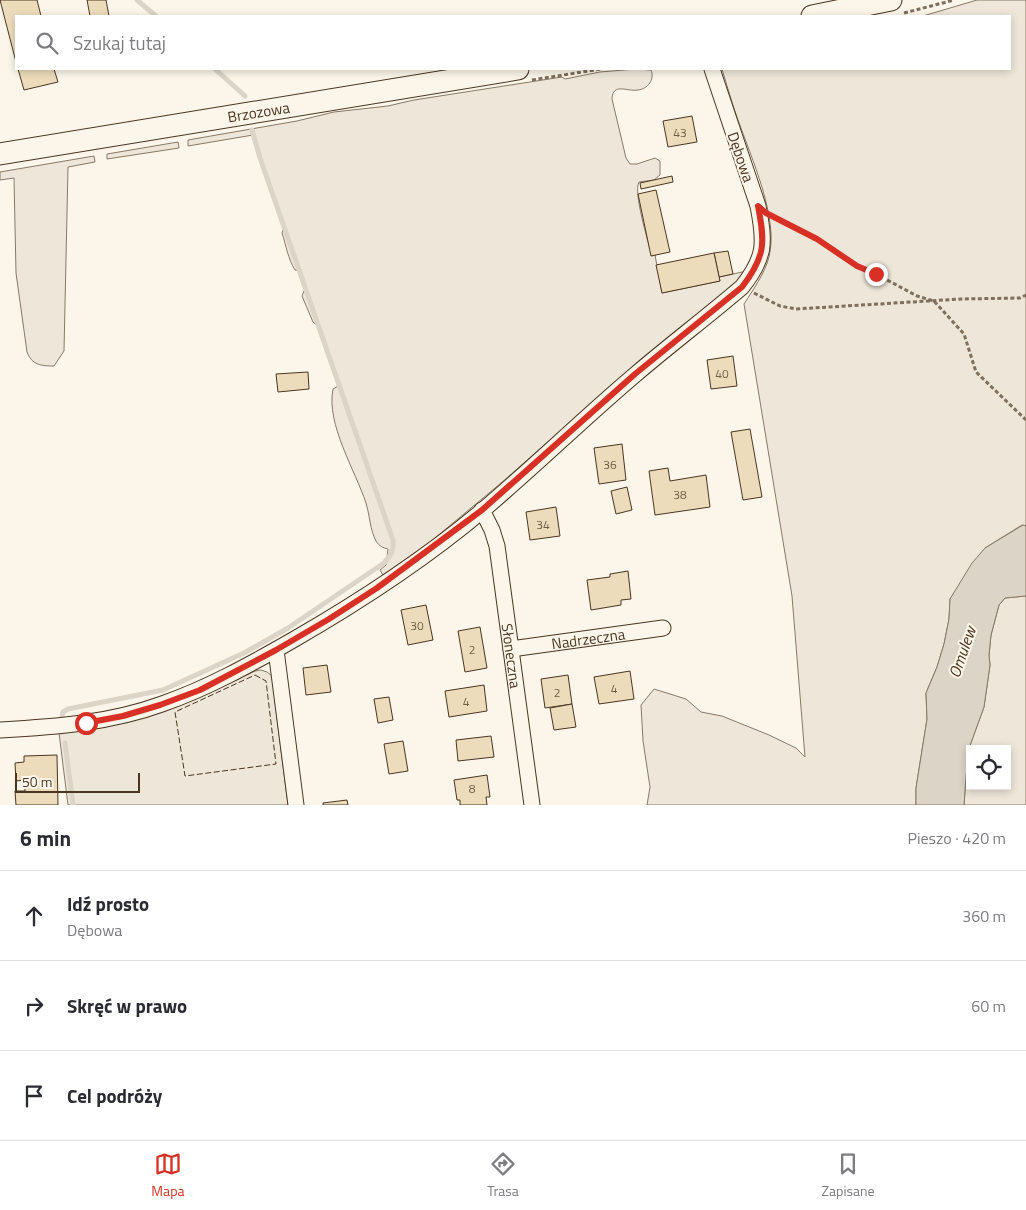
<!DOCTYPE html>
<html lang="pl">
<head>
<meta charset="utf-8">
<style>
	:root { --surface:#fff; --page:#f2f2f3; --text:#2b2b33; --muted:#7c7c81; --line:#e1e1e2; --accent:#d93025 }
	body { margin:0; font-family:"Titillium Web",sans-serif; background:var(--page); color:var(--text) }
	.controls { position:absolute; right:15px; bottom:15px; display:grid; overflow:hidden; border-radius:0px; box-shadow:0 2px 8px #0003 }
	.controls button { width:45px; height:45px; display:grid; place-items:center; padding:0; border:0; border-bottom:1px solid var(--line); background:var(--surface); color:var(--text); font:25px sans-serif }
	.scale { position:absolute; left:15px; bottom:12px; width:125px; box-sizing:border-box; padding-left:5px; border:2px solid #4a3520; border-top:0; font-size:14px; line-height:18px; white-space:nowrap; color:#4a3520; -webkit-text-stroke:4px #fbf6e9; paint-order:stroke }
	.stop { position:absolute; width:15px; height:15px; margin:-11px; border:4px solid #d93025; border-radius:50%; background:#fff }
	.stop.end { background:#d93025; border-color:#fff; box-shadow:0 1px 5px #0008 }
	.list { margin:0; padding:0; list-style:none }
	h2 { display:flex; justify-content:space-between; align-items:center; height:65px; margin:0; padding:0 20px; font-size:21px }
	h2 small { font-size:16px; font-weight:400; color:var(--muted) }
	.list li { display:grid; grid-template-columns:32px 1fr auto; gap:15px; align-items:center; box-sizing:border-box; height:90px; padding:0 20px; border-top:1px solid var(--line) }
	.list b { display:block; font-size:19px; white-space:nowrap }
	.list p { margin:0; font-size:16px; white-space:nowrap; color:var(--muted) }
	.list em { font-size:16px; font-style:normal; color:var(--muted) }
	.icon { flex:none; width:28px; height:28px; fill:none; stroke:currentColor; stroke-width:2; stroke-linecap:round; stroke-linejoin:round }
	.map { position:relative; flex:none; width:1026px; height:805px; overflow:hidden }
	.search { position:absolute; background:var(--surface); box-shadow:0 2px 8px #0003; left:15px; right:15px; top:15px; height:55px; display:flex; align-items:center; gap:12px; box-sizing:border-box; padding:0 18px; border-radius:0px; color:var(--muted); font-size:19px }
	.sheet { height:335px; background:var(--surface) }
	nav { display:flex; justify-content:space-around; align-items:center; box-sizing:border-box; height:70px; border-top:1px solid var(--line); background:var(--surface); font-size:14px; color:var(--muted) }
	nav a { display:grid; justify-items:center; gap:2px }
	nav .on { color:var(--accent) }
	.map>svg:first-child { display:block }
</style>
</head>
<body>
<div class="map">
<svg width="1026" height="805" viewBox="0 0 1026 805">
	<rect width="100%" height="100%" fill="#fbf6e9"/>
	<g fill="#ede6d9" stroke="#887966" fill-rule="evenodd">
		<path d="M 977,0 L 1026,0 L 1026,526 L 1022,525 L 985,548 L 950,599 L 949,619 L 944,644 L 937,667 L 926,693 L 927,719 L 916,788 L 916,805 L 647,805 L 650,787 L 643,741 L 641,705 L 654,689 L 686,699 L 701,712 L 722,716 L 769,735 L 796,748 L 805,757 L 792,596 L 744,304 C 753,290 765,273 769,257 C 779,218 751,157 738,120 C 732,103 727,86 722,69 L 1010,69 L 1010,16 L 923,16 Z"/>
		<path d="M 636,69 L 651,70 C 655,79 648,89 638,90 C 627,92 613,82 612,99 L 626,158 L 630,164 L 637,164 L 655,158 L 660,161 L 660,175 L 654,180 L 639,182 C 633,192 648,241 652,256 L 655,255 L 662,293 L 720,281 L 719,277 L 747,271 L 734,285 L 647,355 L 501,483 L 429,543 L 383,575 L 380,570 L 386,565 L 388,549 C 383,548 379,546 376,541 C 370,530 370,516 366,503 C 355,470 326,424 333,389 L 340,385 L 319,327 L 313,322 L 302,296 L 304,291 L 307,290 L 300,271 L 295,270 C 288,259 286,245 282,233 L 284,227 L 253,135 L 188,146 L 188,140 L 297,121 L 334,112 L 388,106 L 414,100 L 562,77 L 565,79 L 600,72 Z"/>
		<path d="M 178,142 L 179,148 L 107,159 L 107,154 Z"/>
		<path d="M 94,156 L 95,162 L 68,167 L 64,351 L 54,366 C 41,366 32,365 27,352 L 16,273 L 14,178 L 0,180 L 0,172 Z"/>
		<path d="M 1026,596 L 1026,805 L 964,805 L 968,751 L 984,707 L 990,665 L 989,655 L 991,635 L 999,605 L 1005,598 ZM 970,749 L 1007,749 L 1007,786 L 970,786 Z"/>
		<path d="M 261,670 L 267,672 L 272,676 L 276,697 L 277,718 L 288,805 L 68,805 L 59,733 L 160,712 L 226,685 L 255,671 Z"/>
	</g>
	<path fill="#dcd4c6" stroke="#887966" d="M 1023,525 L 1026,526 L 1026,596 L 1005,598 L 999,605 L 991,635 L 989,655 L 990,665 L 984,707 L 968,751 L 964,805 L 916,805 L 916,788 L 927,719 L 926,693 L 937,667 L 944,644 L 949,619 L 950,599 L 972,563 L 985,548 Z"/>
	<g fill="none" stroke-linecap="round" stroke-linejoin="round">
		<g stroke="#dcd4c6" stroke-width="5">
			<path d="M 137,0 L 156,16"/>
			<path d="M 215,69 L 245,96"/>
			<path d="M 62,716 L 63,712 L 68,709 L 163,690 L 244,653 L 288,628 L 384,563 C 391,555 394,551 393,540 L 260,158 L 252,130"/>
			<path d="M 65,743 L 73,805"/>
		</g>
	</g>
	<g fill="#ecdcbc" stroke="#4a3520">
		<path d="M 0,0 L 37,0 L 41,16 L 16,16 L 16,62 Z"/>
		<path d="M 87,0 L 106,0 L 109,16 L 90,16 Z"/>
		<path d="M 18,69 L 54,69 L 58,82 L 24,90 Z"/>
		<path d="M 692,116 L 697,142 L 668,147 L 663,121 Z"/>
		<path d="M 672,176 L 673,182 L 641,189 L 640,183 Z"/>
		<path d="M 656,190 L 670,252 L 651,256 L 638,194 Z"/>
		<path d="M 728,251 L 733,274 L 719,277 L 714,253 Z"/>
		<path d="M 714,253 L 720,281 L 662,293 L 656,265 Z"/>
		<path d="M 733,356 L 737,386 L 711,389 L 707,360 Z"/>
		<path d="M 308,372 L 309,389 L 278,392 L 276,374 Z"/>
		<path d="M 750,429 L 762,497 L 743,500 L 731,432 Z"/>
		<path d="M 622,444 L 626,480 L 599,484 L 594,448 Z"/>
		<path d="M 668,468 L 670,481 L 706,475 L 710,507 L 655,515 L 649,471 Z"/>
		<path d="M 627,487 L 632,510 L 616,514 L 611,491 Z"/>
		<path d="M 556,507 L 560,536 L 530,540 L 526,512 Z"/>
		<path d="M 628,571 L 631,599 L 621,600 L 621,605 L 591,610 L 587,580 L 610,577 L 610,574 Z"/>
		<path d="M 426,605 L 433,640 L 408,645 L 401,610 Z"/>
		<path d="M 480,627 L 487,668 L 465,672 L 458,631 Z"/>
		<path d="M 327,665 L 331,692 L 306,695 L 303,668 Z"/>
		<path d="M 630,671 L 634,699 L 599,704 L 594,677 Z"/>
		<path d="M 568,675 L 572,704 L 545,708 L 541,679 Z"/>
		<path d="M 484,685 L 487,711 L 449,717 L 445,691 Z"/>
		<path d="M 389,697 L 393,720 L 378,723 L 374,699 Z"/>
		<path d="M 572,704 L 576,727 L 554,730 L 550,708 Z"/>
		<path d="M 491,736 L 494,757 L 458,761 L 456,740 Z"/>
		<path d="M 403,741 L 408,771 L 389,774 L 384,744 Z"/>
		<path d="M 57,755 L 58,805 L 16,805 L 15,791 L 25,791 L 25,780 L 16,781 L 15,763 L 24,762 L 24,756 Z"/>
		<path d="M 487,775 L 490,797 L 486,797 L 487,805 L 460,805 L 460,800 L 457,800 L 454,780 Z"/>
		<path d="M 347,800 L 348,805 L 323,805 L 323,803 Z"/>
	</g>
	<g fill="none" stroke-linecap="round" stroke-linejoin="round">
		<g stroke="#4a3520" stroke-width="17">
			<g id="minor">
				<path id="s1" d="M 482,510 L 492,530 L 497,546 L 532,805"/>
				<path id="s2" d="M 511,649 L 663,628"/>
				<path d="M 276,650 L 296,805"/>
				<path d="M 0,730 C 55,727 110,723 162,704 C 208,688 251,664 293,640 C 359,602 425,559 483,510 C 535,466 584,418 636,374 C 671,344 707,317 742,287 C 766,257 765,242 758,206 L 712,69"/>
			</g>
		</g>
		<g stroke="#4a3520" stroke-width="23">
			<g id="secondary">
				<path d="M 812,16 L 891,0"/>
				<path id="s3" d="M 0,154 L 518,69"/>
			</g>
		</g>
		<g stroke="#7f6f5c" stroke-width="3" stroke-dasharray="4 2.5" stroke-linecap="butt">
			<path d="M 904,13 L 954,0"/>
			<path d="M 532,80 L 601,69"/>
			<path d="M 774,217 L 817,239 L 857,266 L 876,274 L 917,296 L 934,301 L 964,334 L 976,372 L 1026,420"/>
			<path d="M 754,293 L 780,306 L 796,309 L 961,299 L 1020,298 L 1026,295"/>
		</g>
		<use href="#minor" stroke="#fbf6e9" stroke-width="15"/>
		<use href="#secondary" stroke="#fbf6e9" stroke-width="21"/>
		<path stroke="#4a3520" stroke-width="1" stroke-dasharray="6 2.5" stroke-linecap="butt" d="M 255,675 L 266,681 L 276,764 L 185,776 L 175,712 Z"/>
	</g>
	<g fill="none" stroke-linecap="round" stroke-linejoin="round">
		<path stroke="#d93025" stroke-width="6" d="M 86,723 L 123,716 L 160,705 L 200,690 L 276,650 L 329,619 L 377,588 L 482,510 L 635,374 L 742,287 C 766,256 765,242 758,206 L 766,213 L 817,239 L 857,266 L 876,274"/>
	</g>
	<g text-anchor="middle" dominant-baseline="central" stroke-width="4" stroke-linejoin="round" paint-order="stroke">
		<g font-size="12" fill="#725f47">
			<text x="680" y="132">43</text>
			<text x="722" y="373">40</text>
			<text x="610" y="464">36</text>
			<text x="680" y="494">38</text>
			<text x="543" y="524">34</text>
			<text x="417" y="625">30</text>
			<text x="472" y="649">2</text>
			<text x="614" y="688">4</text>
			<text x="557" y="692">2</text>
			<text x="466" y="701">4</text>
			<text x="472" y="788">8</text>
		</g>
		<g font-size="15" fill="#4a3520" stroke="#fbf6e9">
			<text stroke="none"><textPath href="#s3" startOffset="262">Brzozowa</textPath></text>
			<text transform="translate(741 157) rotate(71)">Dębowa</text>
			<text stroke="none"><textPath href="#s2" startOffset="78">Nadrzeczna</textPath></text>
			<text stroke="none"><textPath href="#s1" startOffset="150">Słoneczna</textPath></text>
		</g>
		<g font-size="16" font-style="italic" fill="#4a3520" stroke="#fbf6e9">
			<text transform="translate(962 652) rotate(-71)">Omulew</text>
		</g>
	</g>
</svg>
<div class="controls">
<button><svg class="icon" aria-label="locate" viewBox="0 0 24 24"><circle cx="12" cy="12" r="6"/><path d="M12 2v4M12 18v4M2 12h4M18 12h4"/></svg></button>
</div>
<div class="scale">50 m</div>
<div class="stop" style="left:86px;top:723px"></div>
<div class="stop end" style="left:876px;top:274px"></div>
<div class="search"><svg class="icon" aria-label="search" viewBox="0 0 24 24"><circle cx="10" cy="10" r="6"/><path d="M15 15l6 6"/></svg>Szukaj tutaj</div>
</div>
<section class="sheet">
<h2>6 min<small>Pieszo · 420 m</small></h2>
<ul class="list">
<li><svg class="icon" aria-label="ahead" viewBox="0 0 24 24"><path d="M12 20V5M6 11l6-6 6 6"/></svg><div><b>Idź prosto</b><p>Dębowa</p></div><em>360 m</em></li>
<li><svg class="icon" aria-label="right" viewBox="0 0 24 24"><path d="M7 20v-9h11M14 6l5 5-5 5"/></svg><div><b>Skręć w prawo</b></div><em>60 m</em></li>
<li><svg class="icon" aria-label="arrive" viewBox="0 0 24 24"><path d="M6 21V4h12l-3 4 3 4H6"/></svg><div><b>Cel podróży</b></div></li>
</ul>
</section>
<nav>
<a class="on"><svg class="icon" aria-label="map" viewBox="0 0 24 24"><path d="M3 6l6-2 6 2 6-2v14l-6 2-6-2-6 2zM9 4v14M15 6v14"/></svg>Mapa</a>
<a><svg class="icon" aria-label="directions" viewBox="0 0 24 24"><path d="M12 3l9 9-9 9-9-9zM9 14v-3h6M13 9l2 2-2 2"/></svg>Trasa</a>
<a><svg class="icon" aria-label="saved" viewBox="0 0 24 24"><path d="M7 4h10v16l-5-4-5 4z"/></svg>Zapisane</a>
</nav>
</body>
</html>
